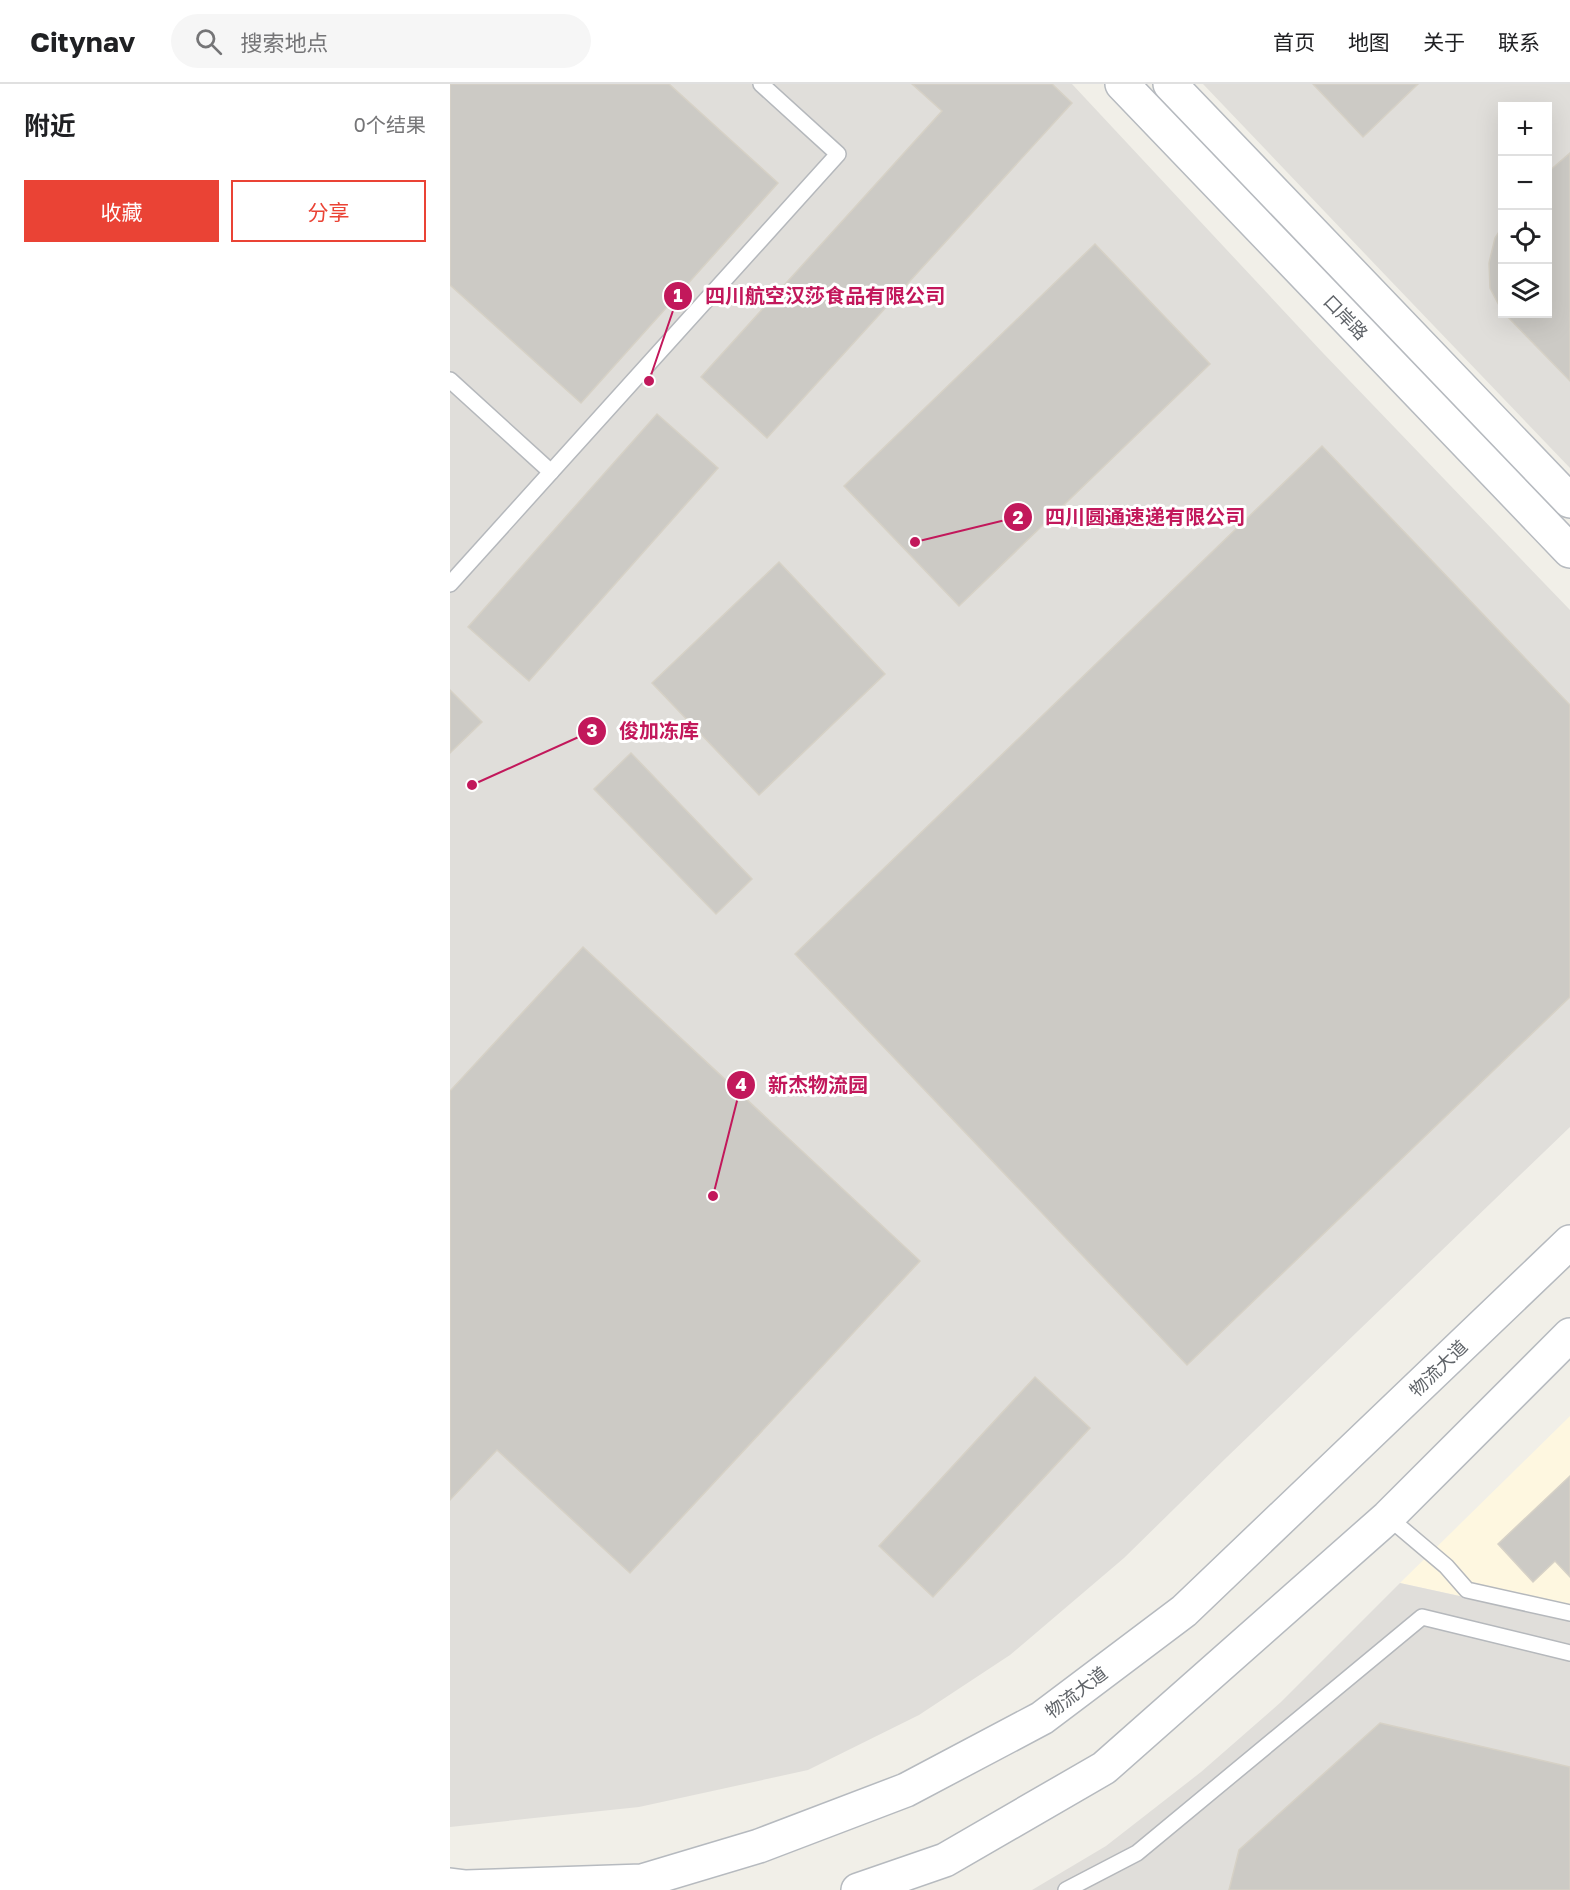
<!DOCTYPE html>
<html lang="zh">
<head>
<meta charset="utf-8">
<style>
	:root { --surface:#fff; --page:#f6f6f6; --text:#202124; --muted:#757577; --line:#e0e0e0; --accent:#ea4335 }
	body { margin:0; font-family:"Golos Text","Noto Sans SC",sans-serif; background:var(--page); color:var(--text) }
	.controls { position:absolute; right:18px; top:18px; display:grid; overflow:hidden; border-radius:0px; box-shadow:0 6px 24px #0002 }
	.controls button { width:54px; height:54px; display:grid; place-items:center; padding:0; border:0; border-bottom:2px solid var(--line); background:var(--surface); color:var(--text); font:30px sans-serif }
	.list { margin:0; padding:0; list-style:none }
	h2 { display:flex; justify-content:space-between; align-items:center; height:78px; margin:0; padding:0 24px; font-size:26px }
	h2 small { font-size:20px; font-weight:400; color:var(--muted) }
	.actions { display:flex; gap:12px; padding:18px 24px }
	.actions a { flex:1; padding:14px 0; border:2px solid var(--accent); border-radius:0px; text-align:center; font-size:21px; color:var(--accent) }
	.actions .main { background:var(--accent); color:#fff }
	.icon { flex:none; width:33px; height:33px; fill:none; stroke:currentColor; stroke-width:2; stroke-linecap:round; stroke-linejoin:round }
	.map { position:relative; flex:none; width:1120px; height:1806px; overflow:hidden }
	header { display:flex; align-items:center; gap:36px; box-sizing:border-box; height:84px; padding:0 30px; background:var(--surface); border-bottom:2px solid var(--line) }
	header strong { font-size:28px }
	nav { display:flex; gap:33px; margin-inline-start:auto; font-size:21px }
	.search { width:420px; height:54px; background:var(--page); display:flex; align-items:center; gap:15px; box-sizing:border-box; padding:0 21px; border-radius:33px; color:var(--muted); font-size:22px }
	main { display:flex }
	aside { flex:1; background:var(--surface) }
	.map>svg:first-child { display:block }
</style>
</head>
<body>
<header>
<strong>Citynav</strong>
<div class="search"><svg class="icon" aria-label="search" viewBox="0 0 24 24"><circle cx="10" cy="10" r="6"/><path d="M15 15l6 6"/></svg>搜索地点</div>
<nav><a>首页</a><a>地图</a><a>关于</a><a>联系</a></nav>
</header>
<main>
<aside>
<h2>附近<small>0个结果</small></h2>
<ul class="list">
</ul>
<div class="actions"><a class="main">收藏</a><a>分享</a></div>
</aside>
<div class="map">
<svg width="1120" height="1806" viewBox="0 0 1120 1806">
	<rect width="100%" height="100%" fill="#f1efe8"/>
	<path fill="#fef7e0" d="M 1120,1332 L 1120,1536 L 950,1499 Z"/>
	<g fill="#e0deda" fill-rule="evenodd">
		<path d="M 0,0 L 622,0 L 873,269 L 1120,526 L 1120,1043 L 777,1373 L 674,1474 L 560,1571 L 469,1631 L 358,1686 L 189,1723 L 0,1743 Z"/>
		<path d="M 753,0 L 1120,0 L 1120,384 L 938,194 ZM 1052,22 L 1098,22 L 1098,230 L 1052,230 Z"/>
		<path d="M 950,1499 L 1120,1536 L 1120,1806 L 582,1806 L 656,1762 L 751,1688 L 831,1618 Z"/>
	</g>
	<g fill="#cccac5" stroke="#d6d1c6" stroke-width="1.5">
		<path d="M 0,0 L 219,0 L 328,99 L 131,319 L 0,201 Z"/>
		<path d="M 462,0 L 602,0 L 622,19 L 317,354 L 251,293 L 492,27 Z"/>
		<path d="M 863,0 L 968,0 L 913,53 Z"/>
		<path d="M 1120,69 L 1120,297 L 1055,230 L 1098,230 L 1098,88 Z"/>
		<path d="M 1052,143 L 1052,227 L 1040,204 L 1039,179 L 1045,154 Z"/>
		<path d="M 645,160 L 760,280 L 509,522 L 394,402 Z"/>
		<path d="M 207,330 L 268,384 L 79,597 L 18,543 Z"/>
		<path d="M 872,362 L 1120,621 L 1120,913 L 737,1281 L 345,870 Z"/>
		<path d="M 329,478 L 435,590 L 309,711 L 202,599 Z"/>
		<path d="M 0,606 L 32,638 L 0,669 Z"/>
		<path d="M 181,669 L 302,795 L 266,830 L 144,705 Z"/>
		<path d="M 133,863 L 470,1177 L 180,1489 L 47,1366 L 0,1416 L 0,1007 Z"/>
		<path d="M 585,1293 L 640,1344 L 483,1513 L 429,1462 Z"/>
		<path d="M 1120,1392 L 1120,1493 L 1105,1477 L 1083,1498 L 1048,1460 Z"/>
		<path d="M 930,1639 L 1120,1683 L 1120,1806 L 779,1806 L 789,1766 Z"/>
	</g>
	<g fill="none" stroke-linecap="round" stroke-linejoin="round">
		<g stroke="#b5b8bc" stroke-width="18">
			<g id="lane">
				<path d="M 0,296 L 101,388 L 388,70 L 311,0"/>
				<path d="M 0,500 L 101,388"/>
				<path d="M 938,1433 L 996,1482 L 1017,1506 L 1120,1529"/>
				<path d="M 616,1806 L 687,1769 L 972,1533 L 1120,1569"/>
			</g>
		</g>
		<g stroke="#b6babf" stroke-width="36">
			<g id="secondary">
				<path d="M 672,0 L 1120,467"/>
				<path d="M 720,0 L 1120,417"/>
				<path d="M 0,1801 L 16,1803 L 192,1797 L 309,1762 L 456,1706 L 592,1634 L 734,1527 L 1120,1158"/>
				<path d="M 408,1806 L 495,1776 L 654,1684 L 938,1433 L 1120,1251"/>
			</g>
		</g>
		<use href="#lane" stroke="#fff" stroke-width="15"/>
		<use href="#secondary" stroke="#fff" stroke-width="33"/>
	</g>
	<g text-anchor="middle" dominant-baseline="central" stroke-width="6" stroke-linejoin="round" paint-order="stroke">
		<g font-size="18" fill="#5f6368" stroke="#fff">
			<text transform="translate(896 233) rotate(46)">口岸路</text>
			<text transform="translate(988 1284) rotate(-44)">物流大道</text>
			<text transform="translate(626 1608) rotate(-37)">物流大道</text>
		</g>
	</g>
	<path fill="none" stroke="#c2185b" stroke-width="2" d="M199 297L228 212M465 458L568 433M22 701L142 647M263 1112L291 1001"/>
	<g fill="#c2185b" stroke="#fff" stroke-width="2">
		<circle cx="199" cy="297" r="6"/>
		<circle cx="465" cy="458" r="6"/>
		<circle cx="22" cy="701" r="6"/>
		<circle cx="263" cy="1112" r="6"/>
		<circle cx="228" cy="212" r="15"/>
		<circle cx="568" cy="433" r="15"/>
		<circle cx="142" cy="647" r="15"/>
		<circle cx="291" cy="1001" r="15"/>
	</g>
	<g font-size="18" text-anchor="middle" font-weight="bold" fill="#fff">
		<text x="228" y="218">1</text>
		<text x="568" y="440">2</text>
		<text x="142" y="653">3</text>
		<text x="291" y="1007">4</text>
	</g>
	<g font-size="20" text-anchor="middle" font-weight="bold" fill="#c2185b" stroke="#fff" stroke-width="6" stroke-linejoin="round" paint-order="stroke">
		<text x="375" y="219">四川航空汉莎食品有限公司</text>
		<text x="695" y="440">四川圆通速递有限公司</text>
		<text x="209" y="654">俊加冻库</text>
		<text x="368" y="1008">新杰物流园</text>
	</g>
</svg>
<div class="controls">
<button>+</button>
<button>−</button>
<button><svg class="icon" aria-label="locate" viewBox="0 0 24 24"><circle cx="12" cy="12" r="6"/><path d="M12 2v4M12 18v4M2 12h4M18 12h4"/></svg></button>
<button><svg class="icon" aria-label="layers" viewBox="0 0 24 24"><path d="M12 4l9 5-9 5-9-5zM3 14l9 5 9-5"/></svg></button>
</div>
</div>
</main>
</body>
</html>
